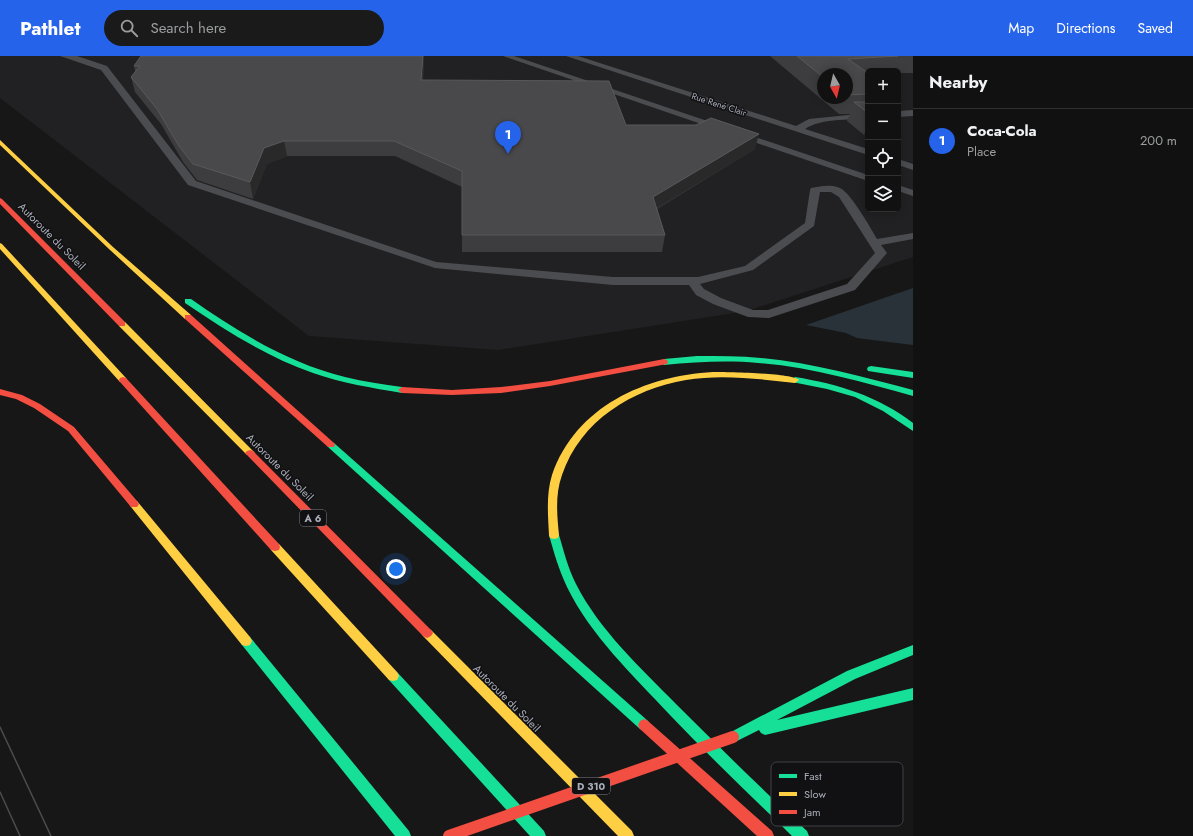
<!DOCTYPE html>
<html lang="en">
<head>
<meta charset="utf-8">
<style>
	:root { --surface:#111; --page:#1a1a1a; --text:#f1f3f6; --muted:#9c9d9f; --line:#303131; --accent:#2563eb }
	body { margin:0; font-family:Jost,sans-serif; background:var(--page); color:var(--text) }
	.controls { position:absolute; right:12px; top:12px; display:grid; overflow:hidden; border-radius:6px; box-shadow:0 2px 10px #0003 }
	.controls button { width:36px; height:36px; display:grid; place-items:center; padding:0; border:0; border-bottom:1px solid var(--line); background:var(--surface); color:var(--text); font:20px sans-serif }
	.compass { position:absolute; left:817px; top:12px; width:36px; height:36px; border-radius:50%; background:var(--surface); box-shadow:0 2px 10px #0003; rotate:172deg }
	.you { position:absolute; left:396px; top:513px; width:14px; height:14px; margin:-10px; border:3px solid #fff; border-radius:50%; background:#1a73e8; box-shadow:0 0 0 6px #1a73e833 }
	.badge { display:grid; place-items:center; width:26px; height:26px; border-radius:50%; background:var(--accent); color:#fff; font-size:13px; font-weight:700 }
	.pin { position:absolute; translate:-50% -33px; filter:drop-shadow(0 1px 2px #0008) }
	.pin::after { content:''; position:absolute; top:21px; width:14px; height:12px; background:inherit; clip-path:polygon(0 0,100% 0,50% 100%) }
	.list { margin:0; padding:0; list-style:none }
	h2 { display:flex; justify-content:space-between; align-items:center; height:52px; margin:0; padding:0 16px; font-size:17px }
	h2 small { font-size:13px; font-weight:400; color:var(--muted) }
	.list li { display:grid; grid-template-columns:26px 1fr auto; gap:12px; align-items:center; box-sizing:border-box; height:64px; padding:0 16px; border-top:1px solid var(--line) }
	.list b { display:block; font-size:15px; white-space:nowrap }
	.list p { margin:0; font-size:13px; white-space:nowrap; color:var(--muted) }
	.list em { font-size:13px; font-style:normal; color:var(--muted) }
	.icon { flex:none; width:22px; height:22px; fill:none; stroke:currentColor; stroke-width:2; stroke-linecap:round; stroke-linejoin:round }
	.map { position:relative; flex:none; width:913px; height:780px; overflow:hidden }
	header { display:flex; align-items:center; gap:24px; box-sizing:border-box; height:56px; padding:0 20px; background:var(--accent); color:#fff }
	header strong { font-size:19px }
	nav { display:flex; gap:22px; margin-inline-start:auto; font-size:14px }
	.search { width:280px; height:36px; background:var(--page); display:flex; align-items:center; gap:10px; box-sizing:border-box; padding:0 14px; border-radius:22px; color:var(--muted); font-size:15px }
	main { display:flex }
	aside { flex:1; background:var(--surface) }
	.map>svg:first-child { display:block }
</style>
</head>
<body>
<header>
<strong>Pathlet</strong>
<div class="search"><svg class="icon" aria-label="search" viewBox="0 0 24 24"><circle cx="10" cy="10" r="6"/><path d="M15 15l6 6"/></svg>Search here</div>
<nav><a>Map</a><a>Directions</a><a>Saved</a></nav>
</header>
<main>
<div class="map">
<svg width="913" height="780" viewBox="0 0 913 780">
	<rect width="100%" height="100%" fill="#171717"/>
	<path fill="#212123" fill-rule="evenodd" d="M 0,0 L 913,0 L 913,201 L 747,255 L 498,294 L 309,280 L 0,42 ZM 868,15 L 898,15 L 898,153 L 868,153 ZM 823,18 L 847,18 L 847,42 L 823,42 Z"/>
	<path fill="#2a3239" d="M 913,232 L 913,289 L 857,282 L 846,277 L 806,269 Z"/>
	<g fill="none" stroke-linecap="round" stroke-linejoin="round">
		<g fill="#4b4c50" fill-rule="evenodd">
			<path d="M 60,0 L 77,0 L 107,10 L 196,125 L 436,206 L 613,221 L 698,221 L 745,210 L 805,167 L 810,134 L 811,132 C 821,130 831,128 840,132 C 851,137 870,171 877,183 L 913,177 L 913,183 L 881,189 L 887,197 L 855,234 L 769,262 L 748,261 L 713,248 L 696,239 L 689,229 L 613,229 L 435,212 L 188,129 L 101,14 ZM 820,136 L 831,136 L 839,141 L 875,197 L 847,228 L 768,254 L 753,254 L 721,242 L 704,233 L 700,228 L 753,214 L 814,170 Z"/>
			<path d="M 503,0 L 514,0 L 868,119 L 868,125 Z"/>
			<path d="M 566,0 L 578,0 L 796,70 L 809,63 L 868,57 L 868,63 C 848,64 822,62 805,73 L 868,93 L 868,99 Z"/>
			<path d="M 913,54 L 913,60 L 898,61 L 898,55 Z"/>
			<path d="M 898,103 L 913,108 L 913,114 L 898,109 Z"/>
			<path d="M 898,129 L 913,134 L 913,140 L 898,135 Z"/>
		</g>
		<g fill="#16e098" fill-rule="evenodd">
			<path d="M 185,243 L 191,243 C 238,276 288,307 345,321 C 364,326 383,328 402,331 L 406,334 L 402,337 C 372,332 342,327 313,317 C 267,301 225,274 185,247 Z"/>
			<path d="M 697,300 C 719,300 740,300 761,302 C 813,307 863,321 913,334 L 913,340 C 862,326 811,311 758,307 C 727,304 696,306 664,309 L 660,306 L 664,303 Z"/>
			<path d="M 871,310 L 913,316 L 913,322 L 868,315 L 867,313 L 868,311 Z"/>
			<path d="M 795,321 C 838,328 878,340 913,367 L 913,375 L 883,355 L 855,341 L 827,333 L 792,326 L 791,324 Z"/>
			<path d="M 331,386 L 334,387 L 648,665 L 650,669 L 648,673 L 644,675 L 640,673 L 328,391 L 327,389 Z"/>
			<path d="M 554,475 L 558,476 L 559,479 C 564,496 568,512 576,528 C 600,575 640,611 676,648 C 719,691 763,734 807,775 L 809,780 L 792,780 C 751,740 709,700 669,658 C 632,618 591,580 567,531 C 559,514 554,497 549,479 L 550,476 Z"/>
			<path d="M 246,580 L 250,581 L 409,775 L 411,780 L 395,780 L 242,589 L 240,585 L 242,581 Z"/>
			<path d="M 913,589 L 913,599 L 855,623 L 777,664 L 913,632 L 913,644 L 765,679 L 761,677 L 759,674 L 733,687 L 729,685 L 727,681 L 729,677 L 847,615 Z"/>
			<path d="M 393,615 L 397,616 L 544,775 L 546,780 L 530,780 L 389,624 L 387,620 L 389,616 Z"/>
		</g>
		<g fill="#ffcf43" fill-rule="evenodd">
			<path d="M 0,84 L 113,191 L 191,259 L 191,263 L 185,263 L 109,193 L 0,89 Z"/>
			<path d="M 0,187 L 2,188 L 126,322 L 127,324 L 126,326 L 120,326 L 0,193 Z"/>
			<path d="M 119,266 L 125,266 L 253,395 L 255,397 L 253,399 L 247,399 L 119,270 Z"/>
			<path d="M 713,316 C 727,316 792,317 799,324 L 795,327 C 759,323 722,318 686,324 C 632,333 580,365 562,419 C 555,438 557,459 559,479 L 558,482 L 554,483 L 550,482 L 549,479 C 548,459 546,438 552,419 C 576,350 645,320 713,316 Z"/>
			<path d="M 134,444 L 137,445 L 250,581 L 252,585 L 250,589 L 246,590 L 242,589 L 131,451 L 129,448 L 131,445 Z"/>
			<path d="M 275,487 L 279,488 L 397,616 L 399,620 L 397,624 L 393,625 L 389,624 L 271,494 L 270,491 L 271,488 Z"/>
			<path d="M 427,572 L 431,574 L 632,775 L 634,780 L 618,780 L 423,580 L 421,577 L 423,574 Z"/>
		</g>
		<g fill="#f24e42" fill-rule="evenodd">
			<path d="M 0,142 L 2,143 L 125,266 L 125,270 L 119,270 L 0,148 Z"/>
			<path d="M 185,259 L 191,259 L 334,387 L 335,389 L 334,391 L 328,391 L 185,263 Z"/>
			<path d="M 664,303 L 667,304 L 668,306 L 667,308 L 550,330 L 501,337 L 452,339 L 402,337 L 398,334 L 402,331 L 452,334 L 501,331 L 550,325 Z"/>
			<path d="M 123,321 L 126,322 L 279,488 L 280,491 L 279,494 L 275,495 L 271,494 L 120,326 L 119,324 L 120,322 Z"/>
			<path d="M 0,333 L 22,339 L 40,348 L 74,371 L 137,445 L 139,448 L 137,451 L 131,451 L 68,375 L 34,352 L 16,343 L 0,339 Z"/>
			<path d="M 250,394 L 253,395 L 431,574 L 433,577 L 431,580 L 427,582 L 423,580 L 247,399 L 245,397 L 247,395 Z"/>
			<path d="M 644,663 L 648,665 L 772,775 L 774,780 L 757,780 L 640,673 L 638,669 L 640,665 Z"/>
		</g>
		<g stroke="#4b4c4f" stroke-width="1.5">
			<path d="M 0,671 L 51,780"/>
			<path d="M 0,736 L 20,780"/>
		</g>
		<path stroke="#f24e42" stroke-width="12" d="M 449,780 L 733,681"/>
	</g>
	<g fill="#3d3d3f" fill-rule="evenodd">
		<path d="M 141,0 L 424,0 L 423,24 L 626,69 L 755,93 L 657,153 L 665,179 L 662,196 L 462,196 L 462,131 L 395,100 L 287,100 L 267,108 L 253,143 L 197,124 L 183,106 L 161,68 L 135,36 L 131,21 L 135,16 L 134,10 Z"/>
		<path d="M 770,0 L 913,0 L 913,17 L 898,17 L 898,15 L 868,15 L 868,76 L 864,79 L 847,65 L 850,58 L 839,58 ZM 823,18 L 847,18 L 847,42 L 823,42 Z"/>
	</g>
	<g fill="#29292a">
		<path d="M 423,0 L 424,0 L 421,39 L 421,24 Z"/>
		<path d="M 868,69 L 868,76 L 864,79 Z"/>
		<path d="M 759,78 L 755,93 L 649,157 L 653,141 Z"/>
		<path d="M 284,85 L 287,100 L 267,108 L 253,143 L 250,126 L 264,92 Z"/>
	</g>
	<g fill="#49494c" stroke="#58595d">
		<path d="M 141,0 L 423,0 L 421,24 L 609,25 L 626,69 L 696,69 L 711,62 L 759,78 L 653,141 L 665,179 L 462,179 L 462,115 L 394,85 L 284,85 L 264,92 L 250,126 L 193,108 L 179,90 L 157,53 L 131,21 L 140,10 L 134,10 Z"/>
		<path d="M 797,0 L 898,0 L 848,3 L 868,17 L 868,38 L 847,39 L 847,18 L 823,18 L 823,21 Z"/>
		<path d="M 854,46 L 868,46 L 868,57 Z"/>
	</g>
	<g text-anchor="middle" dominant-baseline="central" stroke-width="3" stroke-linejoin="round" paint-order="stroke">
		<g font-size="9" fill="#a8adb8" stroke="#111113">
			<text transform="translate(719 48) rotate(18)">Rue René Clair</text>
		</g>
		<g fill="#111113" stroke="#7b7e86" stroke-width="1">
			<rect x="300" y="454" width="26" height="16" rx="3"/>
			<rect x="572" y="722" width="38" height="16" rx="3"/>
		</g>
		<g font-size="10" font-weight="bold" fill="#a8adb8">
			<text x="313" y="462">A 6</text>
			<text x="591" y="730">D 310</text>
		</g>
		<g font-size="11" fill="#a8adb8" stroke="#111113">
			<text transform="translate(52 180) rotate(45)">Autoroute du Soleil</text>
			<text transform="translate(280 411) rotate(45)">Autoroute du Soleil</text>
			<text transform="translate(507 642) rotate(45)">Autoroute du Soleil</text>
		</g>
	</g>
	<rect x="771" y="706" width="132" height="64" rx="6" fill="#111113" stroke="#3e4045" stroke-width="1"/>
	<rect x="779" y="718" width="18" height="4" fill="#16e098"/>
	<rect x="779" y="736" width="18" height="4" fill="#ffcf43"/>
	<rect x="779" y="754" width="18" height="4" fill="#f24e42"/>
	<g font-size="11" fill="#a8adb8">
		<text x="804" y="724">Fast</text>
		<text x="804" y="742">Slow</text>
		<text x="804" y="760">Jam</text>
	</g>
</svg>
<div class="controls">
<button>+</button>
<button>−</button>
<button><svg class="icon" aria-label="locate" viewBox="0 0 24 24"><circle cx="12" cy="12" r="6"/><path d="M12 2v4M12 18v4M2 12h4M18 12h4"/></svg></button>
<button><svg class="icon" aria-label="layers" viewBox="0 0 24 24"><path d="M12 4l9 5-9 5-9-5zM3 14l9 5 9-5"/></svg></button>
</div>
<svg class="compass" viewBox="-18 -18 36 36"><path d="M0-13l5 13h-10z" fill="#e53935"/><path d="M0 13l5-13h-10z" fill="#9c9d9f"/></svg>
<div class="you"></div>
<div class="pin badge" style="left:508px;top:98px">1</div>
</div>
<aside>
<h2>Nearby<small></small></h2>
<ul class="list">
<li><span class="badge">1</span><div><b>Coca-Cola</b><p>Place</p></div><em>200 m</em></li>
</ul>
</aside>
</main>
</body>
</html>
